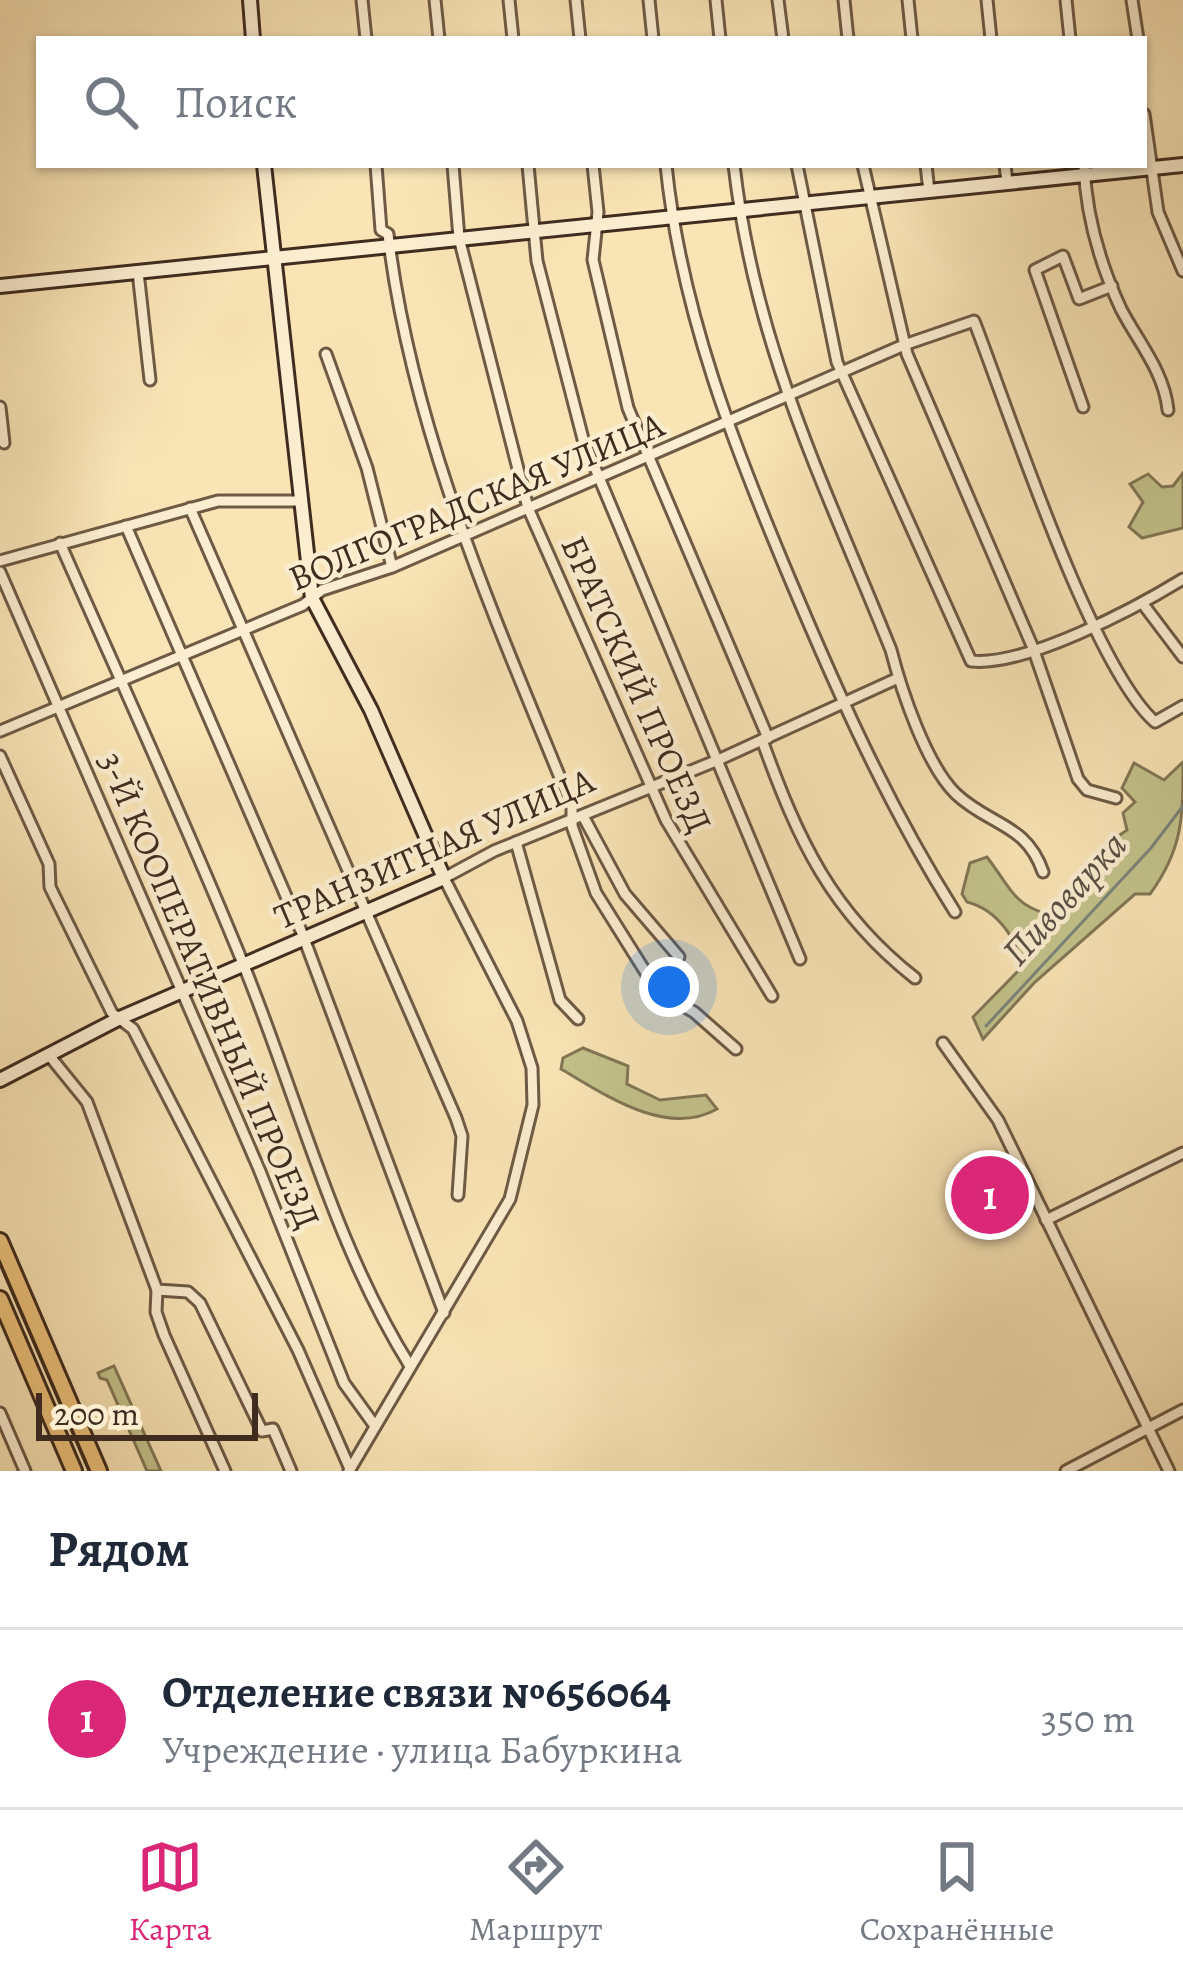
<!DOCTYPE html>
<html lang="ru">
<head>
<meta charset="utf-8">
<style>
	:root { --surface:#fff; --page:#f6f6f7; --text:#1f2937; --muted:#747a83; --line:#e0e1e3; --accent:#db2777 }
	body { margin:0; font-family:Alegreya,serif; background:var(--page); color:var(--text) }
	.scale { position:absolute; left:36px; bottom:30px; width:222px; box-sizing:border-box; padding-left:12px; border:6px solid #402c1f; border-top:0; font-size:33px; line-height:42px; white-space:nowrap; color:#402c1f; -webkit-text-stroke:9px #fbedd0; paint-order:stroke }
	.you { position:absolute; left:669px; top:987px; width:42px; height:42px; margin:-30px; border:9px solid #fff; border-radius:50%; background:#1a73e8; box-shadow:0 0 0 18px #1a73e833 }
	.badge { display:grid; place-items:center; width:78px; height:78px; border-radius:50%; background:var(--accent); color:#fff; font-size:39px; font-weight:700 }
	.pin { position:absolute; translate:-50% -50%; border:6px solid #fff; box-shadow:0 3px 12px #0006 }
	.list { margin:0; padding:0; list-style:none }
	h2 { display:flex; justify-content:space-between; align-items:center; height:156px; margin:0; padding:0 48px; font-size:51px }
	h2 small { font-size:39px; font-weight:400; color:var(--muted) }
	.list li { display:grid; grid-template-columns:78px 1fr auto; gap:36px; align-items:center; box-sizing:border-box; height:180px; padding:0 48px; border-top:3px solid var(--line) }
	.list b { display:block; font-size:45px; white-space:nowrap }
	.list p { margin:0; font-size:39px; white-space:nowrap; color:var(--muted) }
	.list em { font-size:39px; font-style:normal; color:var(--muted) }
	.icon { flex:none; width:66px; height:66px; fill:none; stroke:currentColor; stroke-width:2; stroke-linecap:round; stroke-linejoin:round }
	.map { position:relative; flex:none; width:1183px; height:1471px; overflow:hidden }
	.search { position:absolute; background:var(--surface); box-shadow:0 3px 9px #0004; left:36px; right:36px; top:36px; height:132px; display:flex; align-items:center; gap:30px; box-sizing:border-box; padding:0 42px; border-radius:0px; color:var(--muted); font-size:45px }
	.sheet { height:336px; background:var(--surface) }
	nav { display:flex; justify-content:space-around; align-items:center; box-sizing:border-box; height:168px; border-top:3px solid var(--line); background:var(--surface); font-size:33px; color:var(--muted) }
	nav a { display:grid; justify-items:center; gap:6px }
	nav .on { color:var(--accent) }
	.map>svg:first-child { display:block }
</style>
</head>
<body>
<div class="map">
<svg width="1183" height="1471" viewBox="0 0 1183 1471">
	<rect width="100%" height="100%" fill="#f9e4b6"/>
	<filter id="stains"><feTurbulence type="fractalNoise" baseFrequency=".00167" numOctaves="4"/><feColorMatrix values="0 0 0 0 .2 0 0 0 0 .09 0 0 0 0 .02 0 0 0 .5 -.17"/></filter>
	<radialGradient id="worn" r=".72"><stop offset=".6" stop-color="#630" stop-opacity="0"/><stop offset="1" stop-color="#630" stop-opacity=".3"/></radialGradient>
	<g fill="#c3c28b" stroke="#827755" stroke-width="3">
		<path d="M 1183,473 L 1183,528 L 1142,538 L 1129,527 L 1143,502 L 1130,484 L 1148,474 L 1162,487 L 1173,486 Z"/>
		<path d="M 1183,762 C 1183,817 1183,849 1150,894 L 1135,894 L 1035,982 L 983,1039 L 973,1017 L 1018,971 C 1023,941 995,909 967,902 L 962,894 L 970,863 L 987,857 C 1015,894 1014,908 1063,918 C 1079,885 1095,849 1127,830 L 1123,813 L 1135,802 L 1122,788 L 1134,763 L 1164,780 Z"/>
		<path d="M 583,1048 L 628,1066 L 627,1084 L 660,1100 L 706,1095 L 717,1109 C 666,1138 604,1094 561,1069 L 563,1058 Z"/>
		<path d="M 114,1366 L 161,1471 L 147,1471 L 107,1380 L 100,1378 L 98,1373 Z"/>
	</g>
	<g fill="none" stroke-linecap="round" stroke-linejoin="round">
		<path stroke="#7a837a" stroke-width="3" d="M 986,1026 L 1151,848 L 1183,806"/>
		<g stroke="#6e5a45" stroke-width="15">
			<g id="street">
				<path d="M 362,0 L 366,39"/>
				<path d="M 435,0 L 439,39"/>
				<path d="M 509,0 L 513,39"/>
				<path d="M 576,0 L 580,39"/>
				<path d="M 649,0 L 653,39"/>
				<path d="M 716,0 L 720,39"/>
				<path d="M 778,0 L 783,39"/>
				<path d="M 844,0 L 848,39"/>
				<path d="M 908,0 L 912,39"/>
				<path d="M 987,0 L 991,39"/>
				<path d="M 1066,0 L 1070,39"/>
				<path d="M 1132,0 L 1138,39"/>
				<path d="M 1144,114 L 1158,212 L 1183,271"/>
				<path d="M 376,165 L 381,230 L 388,234 C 412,435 497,622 572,807 L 572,826 L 596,893 L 658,992 L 694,1012 L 736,1049"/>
				<path d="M 453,165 L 459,238 L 528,508 L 666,820 L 772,996"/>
				<path d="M 528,165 L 537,261 L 583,439 L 800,959"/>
				<path d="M 593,165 L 598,212 L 593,260 L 628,408 L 768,738"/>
				<path d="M 666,165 C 681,312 735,449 792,584 C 840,698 889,807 955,912"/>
				<path d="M 734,165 C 755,348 824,483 891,650 C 901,689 926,765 956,794 C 990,826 1026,823 1043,872"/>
				<path d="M 797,165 L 837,362 L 971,661 C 1025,667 1136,608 1183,579"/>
				<path d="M 863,165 L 907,354 L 1033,648 L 1078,779 L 1087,790 L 1116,798"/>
				<path d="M 926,165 L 929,191"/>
				<path d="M 1005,165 L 1007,182"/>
				<path d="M 1084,165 C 1086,214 1100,264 1121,309 C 1138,342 1164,371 1168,410"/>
				<path d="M 138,272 L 150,380"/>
				<path d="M 326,354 L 367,468 L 392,567"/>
				<path d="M 0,407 L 4,443"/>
				<path d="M 1083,407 L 1035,270 L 1063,256 L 1079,299 L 1112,286"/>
				<path d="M 190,508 L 456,1118 L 462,1136 L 458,1195"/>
				<path d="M 126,526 L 302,933 L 444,1313"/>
				<path d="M 60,543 C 121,682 185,821 242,961 C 297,1095 333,1243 410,1366"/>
				<path d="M 0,561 L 218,501 L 300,501"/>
				<path d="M 0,572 L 259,1169 L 344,1383 L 375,1426"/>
				<path d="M 1143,604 L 1183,657"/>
				<path d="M 0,731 L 303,605 L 322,590 L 392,567 L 904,345 L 974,321 C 1009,411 1091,665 1155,722 L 1183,706"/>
				<path d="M 762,740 C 798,840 831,912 915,978"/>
				<path d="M 0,756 L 49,864 L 50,887 L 112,1013 L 133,1029 L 298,1350 L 350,1469"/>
				<path d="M 583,816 L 625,894 L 679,957"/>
				<path d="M 516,842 L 560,1000 L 578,1019"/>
				<path d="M 943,1043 L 998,1120 L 1169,1471"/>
				<path d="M 48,1054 L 87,1102 L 157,1290 L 188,1292 L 200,1303 L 262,1431 L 273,1429 L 291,1471"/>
				<path d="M 1046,1220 L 1183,1153"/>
				<path d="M 157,1290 L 156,1312 L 164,1335 L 225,1471"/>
				<path d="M 0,1413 L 25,1471"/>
				<path d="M 349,1471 L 510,1199 L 533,1105 L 532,1068 L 517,1021 L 444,878 L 494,851 L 718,760 L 896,679"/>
				<path d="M 1066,1471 L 1183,1410"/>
			</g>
		</g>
		<g stroke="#402c1f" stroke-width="18">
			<g id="secondary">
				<path d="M 250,0 L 253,39"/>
				<path d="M 0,286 L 1183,165"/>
				<path d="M 0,1080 L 120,1018 L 444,878 L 371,710 L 312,598 L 264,165"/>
			</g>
		</g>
		<g stroke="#402c1f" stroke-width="20">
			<g id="primary">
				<path d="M 0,1241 L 99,1471"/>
				<path d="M 0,1299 L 74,1471"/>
			</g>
		</g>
		<use href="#street" stroke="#fbedd0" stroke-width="9"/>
		<use href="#secondary" stroke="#fbedd0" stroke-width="12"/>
		<use href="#primary" stroke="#ecc27b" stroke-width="14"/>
		<path stroke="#402c1f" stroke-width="3" d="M 0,1264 L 89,1471"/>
	</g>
	<g text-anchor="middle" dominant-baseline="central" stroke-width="9" stroke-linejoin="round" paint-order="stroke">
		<g font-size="36" fill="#402c1f" stroke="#fbedd0">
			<text transform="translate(476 501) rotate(-23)">ВОЛГОГРАДСКАЯ УЛИЦА</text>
			<text transform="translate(637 684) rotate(66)">БРАТСКИЙ ПРОЕЗД</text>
			<text transform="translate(434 848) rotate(-24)">ТРАНЗИТНАЯ УЛИЦА</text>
			<text transform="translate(210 990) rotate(67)">3-Й КООПЕРАТИВНЫЙ ПРОЕЗД</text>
		</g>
		<g font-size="39" font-style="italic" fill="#585045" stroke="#fbedd0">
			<text transform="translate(1064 898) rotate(-48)">Пивоварка</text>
		</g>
	</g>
	<rect width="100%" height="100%" filter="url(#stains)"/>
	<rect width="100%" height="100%" fill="url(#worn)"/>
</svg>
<div class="scale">200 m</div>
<div class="you"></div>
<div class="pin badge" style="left:990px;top:1195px">1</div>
<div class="search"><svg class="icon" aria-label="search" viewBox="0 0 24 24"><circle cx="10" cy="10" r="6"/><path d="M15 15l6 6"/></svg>Поиск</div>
</div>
<section class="sheet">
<h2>Рядом<small></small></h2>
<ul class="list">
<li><span class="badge">1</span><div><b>Отделение связи №656064</b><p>Учреждение · улица Бабуркина</p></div><em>350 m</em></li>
</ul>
</section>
<nav>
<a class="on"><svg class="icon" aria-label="map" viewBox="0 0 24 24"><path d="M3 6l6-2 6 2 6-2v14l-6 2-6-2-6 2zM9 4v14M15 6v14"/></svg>Карта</a>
<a><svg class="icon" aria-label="directions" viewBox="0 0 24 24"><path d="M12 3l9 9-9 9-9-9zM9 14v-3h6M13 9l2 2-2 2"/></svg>Маршрут</a>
<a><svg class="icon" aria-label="saved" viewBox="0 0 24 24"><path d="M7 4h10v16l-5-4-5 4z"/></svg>Сохранённые</a>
</nav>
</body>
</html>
